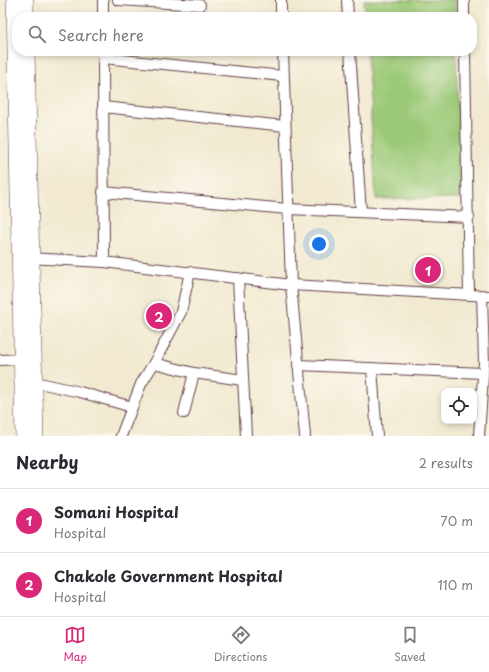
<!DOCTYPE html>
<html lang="en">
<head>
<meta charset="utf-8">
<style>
	:root { --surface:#fff; --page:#f7f7f7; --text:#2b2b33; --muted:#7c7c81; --line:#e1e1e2; --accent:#db2777 }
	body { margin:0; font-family:"Playpen Sans",sans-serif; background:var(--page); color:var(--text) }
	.controls { position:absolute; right:12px; bottom:12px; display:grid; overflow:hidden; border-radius:8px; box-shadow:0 2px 6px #0003 }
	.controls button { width:36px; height:36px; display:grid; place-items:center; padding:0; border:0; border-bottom:1px solid var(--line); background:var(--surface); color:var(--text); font:20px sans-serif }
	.you { position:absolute; left:319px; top:244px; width:14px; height:14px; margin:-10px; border:3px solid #fff; border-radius:50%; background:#1a73e8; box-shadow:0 0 0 6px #1a73e833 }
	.badge { display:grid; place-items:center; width:26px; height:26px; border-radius:50%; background:var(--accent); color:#fff; font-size:13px; font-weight:700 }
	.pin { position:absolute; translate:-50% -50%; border:2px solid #fff; box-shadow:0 1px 4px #0006 }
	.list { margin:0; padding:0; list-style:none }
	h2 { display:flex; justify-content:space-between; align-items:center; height:52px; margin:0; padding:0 16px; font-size:17px }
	h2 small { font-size:13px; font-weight:400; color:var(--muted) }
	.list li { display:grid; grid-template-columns:26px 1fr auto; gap:12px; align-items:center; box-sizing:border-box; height:64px; padding:0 16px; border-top:1px solid var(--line) }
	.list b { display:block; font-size:15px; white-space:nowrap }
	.list p { margin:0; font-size:13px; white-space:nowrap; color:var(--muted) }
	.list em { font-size:13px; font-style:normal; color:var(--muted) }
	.icon { flex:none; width:22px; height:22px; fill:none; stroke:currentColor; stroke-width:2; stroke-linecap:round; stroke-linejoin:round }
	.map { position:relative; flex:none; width:489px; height:436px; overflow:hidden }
	.search { position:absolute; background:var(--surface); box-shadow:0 2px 6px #0003; left:12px; right:12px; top:12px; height:44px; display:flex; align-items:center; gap:10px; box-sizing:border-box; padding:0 14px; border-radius:16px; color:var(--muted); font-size:15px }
	.sheet { height:180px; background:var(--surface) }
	nav { display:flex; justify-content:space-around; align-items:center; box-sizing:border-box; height:56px; border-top:1px solid var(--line); background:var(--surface); font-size:11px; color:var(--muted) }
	nav a { display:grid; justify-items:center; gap:2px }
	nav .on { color:var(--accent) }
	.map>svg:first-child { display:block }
</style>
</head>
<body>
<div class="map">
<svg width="489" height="436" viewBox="0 0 489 436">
	<rect width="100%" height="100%" fill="#fbf7ec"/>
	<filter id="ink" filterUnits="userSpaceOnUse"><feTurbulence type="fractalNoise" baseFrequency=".025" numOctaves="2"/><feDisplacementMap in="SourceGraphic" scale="8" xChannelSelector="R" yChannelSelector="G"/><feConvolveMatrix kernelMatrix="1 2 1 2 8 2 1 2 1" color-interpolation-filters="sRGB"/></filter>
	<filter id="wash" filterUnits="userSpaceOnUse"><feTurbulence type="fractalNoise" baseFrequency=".012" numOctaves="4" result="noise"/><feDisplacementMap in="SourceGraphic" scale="16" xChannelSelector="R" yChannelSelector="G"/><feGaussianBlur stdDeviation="0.9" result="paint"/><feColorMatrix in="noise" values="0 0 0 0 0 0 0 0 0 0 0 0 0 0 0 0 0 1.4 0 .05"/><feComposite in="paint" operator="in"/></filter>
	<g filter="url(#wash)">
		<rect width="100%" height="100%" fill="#f1ead1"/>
		<g fill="#9bc977" stroke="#727451">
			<path d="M 364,0 L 455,0 L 455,17 L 365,17 Z"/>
			<path d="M 367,51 L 456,51 L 461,198 L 376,199 Z"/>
		</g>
	</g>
	<g filter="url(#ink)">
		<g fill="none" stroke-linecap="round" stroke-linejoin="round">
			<g stroke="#633d44" stroke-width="12">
				<g id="street">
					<path d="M 103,0 L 103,17"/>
					<path d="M 118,0 L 200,5"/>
					<path d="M 281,0 L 281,17"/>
					<path d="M 347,0 L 348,17"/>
					<path d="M 464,0 L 464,17"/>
					<path d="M 103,51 L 104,262"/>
					<path d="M 283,51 L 291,285 L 305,436"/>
					<path d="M 350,51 L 361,212"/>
					<path d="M 465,51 L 469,295"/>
					<path d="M 103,58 L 283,76"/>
					<path d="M 103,107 L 285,126"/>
					<path d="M 103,192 L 288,209 L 469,217"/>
					<path d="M 27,258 L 104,262 L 291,285 L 489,296"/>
					<path d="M 238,278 L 246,436"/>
					<path d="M 0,360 L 26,359"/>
					<path d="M 154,363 L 194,373 L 243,380"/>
					<path d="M 298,365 L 483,373"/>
					<path d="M 372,368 L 377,436"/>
					<path d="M 30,383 L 35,382 L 80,392 L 132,407"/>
					<path d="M 184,413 L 194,373"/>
					<path d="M 121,436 L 141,384 L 154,363 L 181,312 L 190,272"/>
					<path d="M 479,436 L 484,362 L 482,295"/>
				</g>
			</g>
			<g stroke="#633d44" stroke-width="16">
				<g id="secondary">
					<path d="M 14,0 L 23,436"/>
					<path d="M 26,0 L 26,17"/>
					<path d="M 27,51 L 36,436"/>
				</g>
			</g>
			<use href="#street" stroke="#fff" stroke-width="10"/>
			<use href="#secondary" stroke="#fff" stroke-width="15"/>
		</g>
	</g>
</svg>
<div class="controls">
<button><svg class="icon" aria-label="locate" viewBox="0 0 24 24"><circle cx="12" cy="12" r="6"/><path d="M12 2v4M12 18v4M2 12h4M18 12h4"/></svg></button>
</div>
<div class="you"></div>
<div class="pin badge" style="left:428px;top:270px">1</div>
<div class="pin badge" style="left:159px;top:316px">2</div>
<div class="search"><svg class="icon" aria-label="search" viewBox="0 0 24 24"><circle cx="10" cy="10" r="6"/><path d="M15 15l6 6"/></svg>Search here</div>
</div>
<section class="sheet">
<h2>Nearby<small>2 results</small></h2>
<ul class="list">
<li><span class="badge">1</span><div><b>Somani Hospital</b><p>Hospital</p></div><em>70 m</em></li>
<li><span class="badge">2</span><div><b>Chakole Government Hospital</b><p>Hospital</p></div><em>110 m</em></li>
</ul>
</section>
<nav>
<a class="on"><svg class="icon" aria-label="map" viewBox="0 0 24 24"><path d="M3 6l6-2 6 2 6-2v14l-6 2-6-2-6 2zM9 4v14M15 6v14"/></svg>Map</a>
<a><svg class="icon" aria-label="directions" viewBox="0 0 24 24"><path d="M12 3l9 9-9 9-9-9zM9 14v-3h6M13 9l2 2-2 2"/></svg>Directions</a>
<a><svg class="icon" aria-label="saved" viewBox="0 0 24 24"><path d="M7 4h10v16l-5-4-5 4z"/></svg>Saved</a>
</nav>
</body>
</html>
